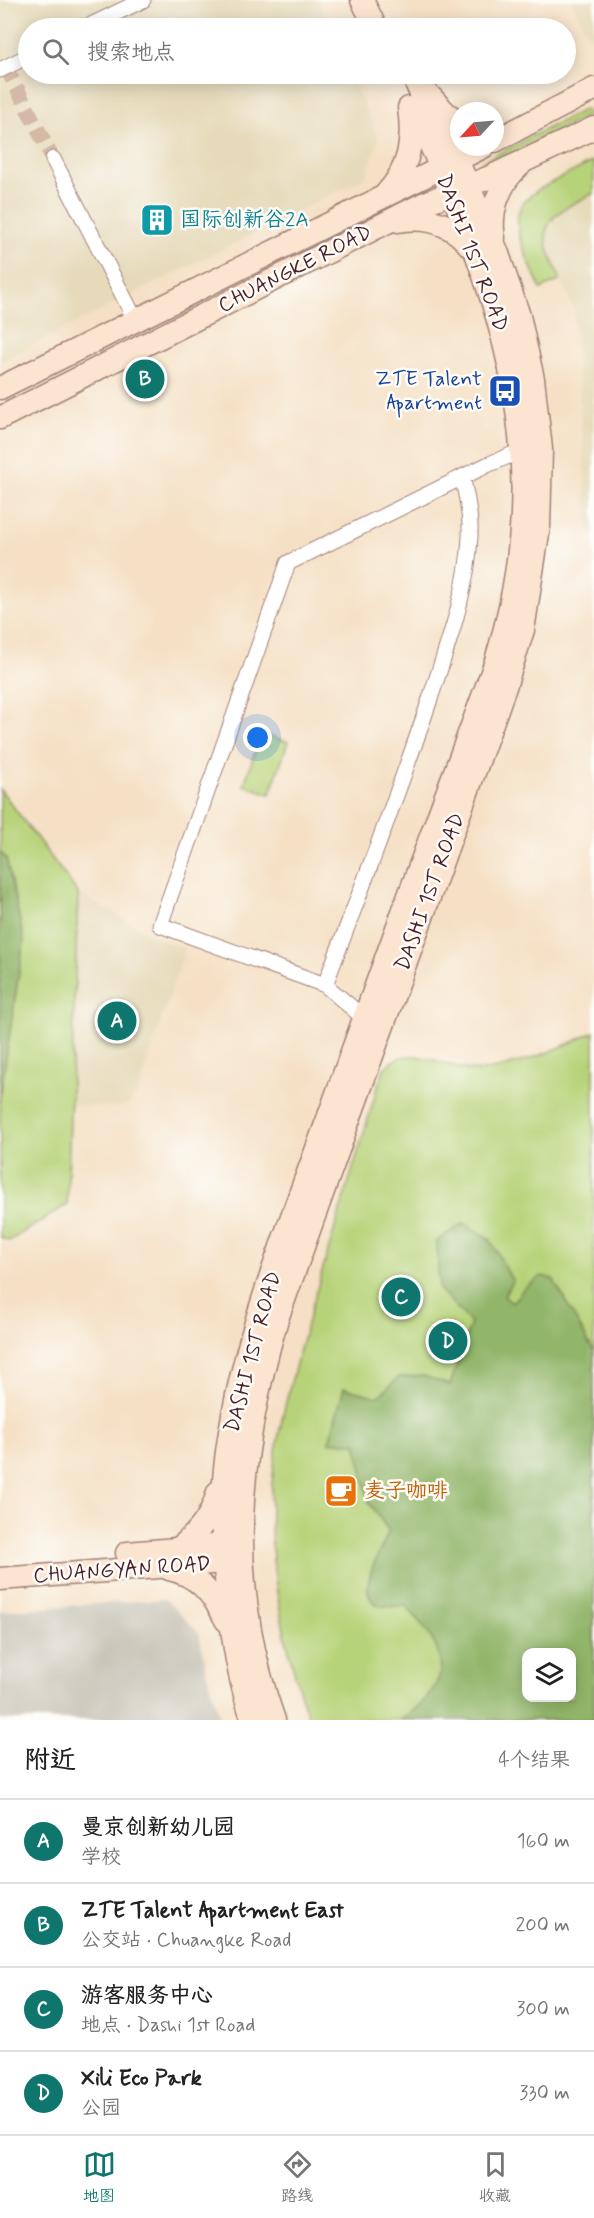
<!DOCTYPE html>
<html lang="zh">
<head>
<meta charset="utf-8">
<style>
	:root { --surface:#fff; --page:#f2f2f2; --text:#222; --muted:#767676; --line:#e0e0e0; --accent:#0f766e }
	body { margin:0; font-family:Mynerve,"LXGW WenKai TC",sans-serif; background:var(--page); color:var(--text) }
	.controls { position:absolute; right:18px; bottom:18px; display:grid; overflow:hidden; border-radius:12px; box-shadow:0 3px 15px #0003 }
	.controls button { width:54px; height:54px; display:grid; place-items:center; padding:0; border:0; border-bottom:2px solid var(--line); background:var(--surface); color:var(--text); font:30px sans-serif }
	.compass { position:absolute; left:450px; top:102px; width:54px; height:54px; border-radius:50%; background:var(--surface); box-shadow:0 3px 15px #0003; rotate:244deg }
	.you { position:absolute; left:258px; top:738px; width:21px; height:21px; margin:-15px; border:4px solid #fff; border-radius:50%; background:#1a73e8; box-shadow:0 0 0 9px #1a73e833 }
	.badge { display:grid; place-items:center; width:39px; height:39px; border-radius:50%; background:var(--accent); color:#fff; font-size:20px; font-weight:700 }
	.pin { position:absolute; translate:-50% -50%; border:3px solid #fff; box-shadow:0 2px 6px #0006 }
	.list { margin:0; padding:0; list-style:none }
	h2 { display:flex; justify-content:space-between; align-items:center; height:78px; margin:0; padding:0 24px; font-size:26px }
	h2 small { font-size:20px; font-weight:400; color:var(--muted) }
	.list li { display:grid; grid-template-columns:39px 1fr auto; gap:18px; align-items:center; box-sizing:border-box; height:84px; padding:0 24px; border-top:2px solid var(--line) }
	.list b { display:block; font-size:22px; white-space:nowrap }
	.list p { margin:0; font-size:20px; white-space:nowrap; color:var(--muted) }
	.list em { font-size:20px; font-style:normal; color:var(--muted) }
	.icon { flex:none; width:33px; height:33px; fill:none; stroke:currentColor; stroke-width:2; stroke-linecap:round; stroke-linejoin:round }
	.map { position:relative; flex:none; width:594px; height:1720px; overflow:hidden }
	.search { position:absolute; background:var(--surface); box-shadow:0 3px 15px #0003; left:18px; right:18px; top:18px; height:66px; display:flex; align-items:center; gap:15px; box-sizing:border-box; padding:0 21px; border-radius:33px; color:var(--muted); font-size:22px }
	.sheet { height:414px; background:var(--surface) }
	nav { display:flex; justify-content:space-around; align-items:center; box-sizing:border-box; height:84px; border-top:2px solid var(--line); background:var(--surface); font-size:16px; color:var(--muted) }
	nav a { display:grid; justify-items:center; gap:3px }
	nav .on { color:var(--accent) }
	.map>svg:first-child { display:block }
</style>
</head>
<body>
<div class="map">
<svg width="594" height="1720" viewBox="0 0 594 1720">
	<rect width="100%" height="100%" fill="#fdfcf7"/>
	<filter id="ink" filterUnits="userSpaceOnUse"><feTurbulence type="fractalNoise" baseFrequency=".0167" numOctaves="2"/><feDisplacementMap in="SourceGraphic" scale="12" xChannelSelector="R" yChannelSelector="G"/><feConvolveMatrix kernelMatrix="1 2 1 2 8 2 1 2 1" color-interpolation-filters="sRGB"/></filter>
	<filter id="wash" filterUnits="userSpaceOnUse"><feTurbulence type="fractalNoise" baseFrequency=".008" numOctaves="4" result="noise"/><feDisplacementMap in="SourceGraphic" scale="24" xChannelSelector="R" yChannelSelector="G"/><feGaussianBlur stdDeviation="1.35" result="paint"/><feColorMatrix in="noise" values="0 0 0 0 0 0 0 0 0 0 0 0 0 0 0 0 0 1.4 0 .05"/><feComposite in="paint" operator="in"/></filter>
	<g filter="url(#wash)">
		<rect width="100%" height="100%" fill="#f5e0c5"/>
		<g fill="#e6daba">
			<path d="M 0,0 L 317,0 L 330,28 L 28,28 L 28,74 L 350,74 L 379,138 L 366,177 L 0,361 Z"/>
			<path d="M 571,0 L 594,0 L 594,36 L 589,38 Z"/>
			<path d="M 594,193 L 594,537 L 588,529 L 574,309 L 546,249 L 545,239 L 550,219 L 557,211 Z"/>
			<path d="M 78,893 L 155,937 L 185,949 L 137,1093 L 130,1103 L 120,1107 L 71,1105 Z"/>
		</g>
		<path fill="#c8c4b8" d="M 165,1599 L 199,1633 L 209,1682 L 221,1720 L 0,1720 L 0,1611 Z"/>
		<g fill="#b7d379" stroke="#807952" stroke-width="1.5" fill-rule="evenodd">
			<path d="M 585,109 L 589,115 L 484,167 L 482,162 Z"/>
			<path d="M 594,161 L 594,193 C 541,219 535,225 561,280 L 541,289 C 498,199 513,202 594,161 Z"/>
			<path d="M 261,733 L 288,742 L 270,794 L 244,785 Z"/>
			<path d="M 0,789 L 78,893 L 67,1205 L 9,1241 L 0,1237 Z"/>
			<path d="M 594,1032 L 594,1720 L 309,1720 C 285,1649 269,1577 271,1502 C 273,1442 290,1385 306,1328 C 330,1241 357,1156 383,1070 C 406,1040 440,1066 470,1070 C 502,1074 565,1046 594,1032 ZM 526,1652 L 572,1652 L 572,1698 L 526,1698 Z"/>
		</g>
		<g fill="#91b569" stroke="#6e6a4a" stroke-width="1.5" fill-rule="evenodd">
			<path d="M 0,852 L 6,858 L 24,940 L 0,1098 Z"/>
			<path d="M 464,1223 L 490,1239 L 513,1282 L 504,1296 L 512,1303 L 524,1288 L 542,1276 L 553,1279 L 594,1352 L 594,1720 L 400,1720 C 457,1681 449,1653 406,1606 C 398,1606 389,1607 382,1606 C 350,1599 382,1548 389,1531 L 369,1503 L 356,1443 L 329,1442 L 344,1388 L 378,1397 L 399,1377 L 424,1376 L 450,1385 L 471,1323 L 439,1289 L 437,1241 ZM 526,1652 L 572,1652 L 572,1698 L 526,1698 Z"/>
		</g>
	</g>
	<g filter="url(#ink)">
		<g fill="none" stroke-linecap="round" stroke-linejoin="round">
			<path stroke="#d3b9a6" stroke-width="15" stroke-dasharray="15 8" stroke-linecap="butt" d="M 6,67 L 53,159"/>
			<g stroke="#a08078" stroke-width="17">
				<g id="minor">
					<path d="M 85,28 L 143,0"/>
					<path d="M 0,70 L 28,56"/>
					<path d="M 53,159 L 136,321"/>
					<path d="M 325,985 C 361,890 398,795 430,699 C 447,647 468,590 470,536 C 471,516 467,497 462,477"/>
					<path d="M 364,1018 L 325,985 L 160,925 L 288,563 L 487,465 L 521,451"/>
				</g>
			</g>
			<g stroke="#a08078" stroke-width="25">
				<g id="secondary">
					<path d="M 362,0 L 376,28"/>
					<path d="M 430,96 L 446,113 L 459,122"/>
					<path d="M 495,141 L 594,89"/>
					<path d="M 386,194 C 409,169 414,142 409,108"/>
					<path d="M 398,221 C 426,216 451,222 470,246"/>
					<path d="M 494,238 C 489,211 500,182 520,165"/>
					<path d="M 0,388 L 483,147"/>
					<path d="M 0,418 L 423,204 L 490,177 L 594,128"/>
					<path d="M 178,1549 C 199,1532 211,1518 218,1492"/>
					<path d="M 127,1553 L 238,1544"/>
					<path d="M 169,1569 C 198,1575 213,1594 226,1620"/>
					<path d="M 0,1579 L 238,1561"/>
					<path d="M 253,1720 C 240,1685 234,1649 230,1612 C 223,1564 220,1515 225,1468 C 239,1338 295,1213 338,1091 C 389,948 442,806 495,664 C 558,460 505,301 417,116"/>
					<path d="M 274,1720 C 225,1583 237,1455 277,1319 L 505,687 L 523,630 L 539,527 L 541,449 L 533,379 L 519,316 L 497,251 L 449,142 L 431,116 L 412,74"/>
				</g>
			</g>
			<use href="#minor" stroke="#fff" stroke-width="15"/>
			<use href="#secondary" stroke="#fce5d0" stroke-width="22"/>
		</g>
	</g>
	<defs>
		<g id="building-square" transform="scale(1.725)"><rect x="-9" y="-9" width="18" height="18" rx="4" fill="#0f9aa8" stroke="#fdfcf7"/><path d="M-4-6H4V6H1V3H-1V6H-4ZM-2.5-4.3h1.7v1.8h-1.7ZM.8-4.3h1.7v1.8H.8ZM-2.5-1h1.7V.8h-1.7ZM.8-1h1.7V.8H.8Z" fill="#fff"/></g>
		<g id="bus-square" transform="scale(1.725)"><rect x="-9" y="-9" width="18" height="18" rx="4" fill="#1a4fb4" stroke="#fdfcf7"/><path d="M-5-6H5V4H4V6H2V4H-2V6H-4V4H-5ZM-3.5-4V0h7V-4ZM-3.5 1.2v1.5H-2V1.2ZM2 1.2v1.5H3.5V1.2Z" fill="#fff"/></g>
		<g id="cafe-square" transform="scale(1.725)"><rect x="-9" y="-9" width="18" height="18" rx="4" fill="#e8710a" stroke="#fdfcf7"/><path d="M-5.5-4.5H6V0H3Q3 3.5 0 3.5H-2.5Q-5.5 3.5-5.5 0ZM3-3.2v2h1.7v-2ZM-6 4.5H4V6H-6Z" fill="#fff"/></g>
	</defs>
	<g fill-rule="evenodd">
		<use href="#building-square" x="157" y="220"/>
		<use href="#bus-square" x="505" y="391"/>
		<use href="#cafe-square" x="341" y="1491"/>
	</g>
	<g text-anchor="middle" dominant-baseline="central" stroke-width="5" stroke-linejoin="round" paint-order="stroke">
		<g font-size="21" fill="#0d838f" stroke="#fdfcf7" text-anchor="start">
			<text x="180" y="220">国际创新谷2A</text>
		</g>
		<g font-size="21" fill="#4a1f2b" stroke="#fdfcf7">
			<text transform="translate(472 253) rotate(69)">DASHI 1ST ROAD</text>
			<text transform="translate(295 269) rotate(-27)">CHUANGKE ROAD</text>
			<text transform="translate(430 892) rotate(-70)">DASHI 1ST ROAD</text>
			<text transform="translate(253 1352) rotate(-75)">DASHI 1ST ROAD</text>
			<text transform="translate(122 1570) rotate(-4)">CHUANGYAN ROAD</text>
		</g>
		<g font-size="21" fill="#164399" stroke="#fdfcf7" text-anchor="end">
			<text x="482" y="379">ZTE Talent<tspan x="482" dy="24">Apartment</tspan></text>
		</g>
		<g font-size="21" fill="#c56008" stroke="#fdfcf7" text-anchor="start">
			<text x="364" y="1491">麦子咖啡</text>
		</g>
	</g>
</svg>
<div class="controls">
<button><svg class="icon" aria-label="layers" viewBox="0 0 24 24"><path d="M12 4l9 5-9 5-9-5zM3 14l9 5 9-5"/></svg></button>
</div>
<svg class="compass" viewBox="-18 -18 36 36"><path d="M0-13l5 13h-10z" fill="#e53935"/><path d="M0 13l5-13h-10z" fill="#767676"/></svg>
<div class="you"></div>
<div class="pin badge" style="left:117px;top:1021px">A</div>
<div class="pin badge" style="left:145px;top:379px">B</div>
<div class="pin badge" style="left:401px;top:1297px">C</div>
<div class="pin badge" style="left:448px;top:1341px">D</div>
<div class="search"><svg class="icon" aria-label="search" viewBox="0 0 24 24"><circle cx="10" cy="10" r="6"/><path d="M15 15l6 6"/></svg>搜索地点</div>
</div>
<section class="sheet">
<h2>附近<small>4个结果</small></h2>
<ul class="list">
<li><span class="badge">A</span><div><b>曼京创新幼儿园</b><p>学校</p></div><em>160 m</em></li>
<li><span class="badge">B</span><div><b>ZTE Talent Apartment East</b><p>公交站 · Chuangke Road</p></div><em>200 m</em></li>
<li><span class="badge">C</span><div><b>游客服务中心</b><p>地点 · Dashi 1st Road</p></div><em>300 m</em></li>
<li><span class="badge">D</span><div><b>Xili Eco Park</b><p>公园</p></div><em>330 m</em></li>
</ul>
</section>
<nav>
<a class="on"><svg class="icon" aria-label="map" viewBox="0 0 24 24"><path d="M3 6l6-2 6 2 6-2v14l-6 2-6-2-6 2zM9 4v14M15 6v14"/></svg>地图</a>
<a><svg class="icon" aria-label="directions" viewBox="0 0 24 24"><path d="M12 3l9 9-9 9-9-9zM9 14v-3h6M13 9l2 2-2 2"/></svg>路线</a>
<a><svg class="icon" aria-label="saved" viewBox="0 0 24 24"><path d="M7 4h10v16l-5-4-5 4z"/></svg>收藏</a>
</nav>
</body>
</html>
